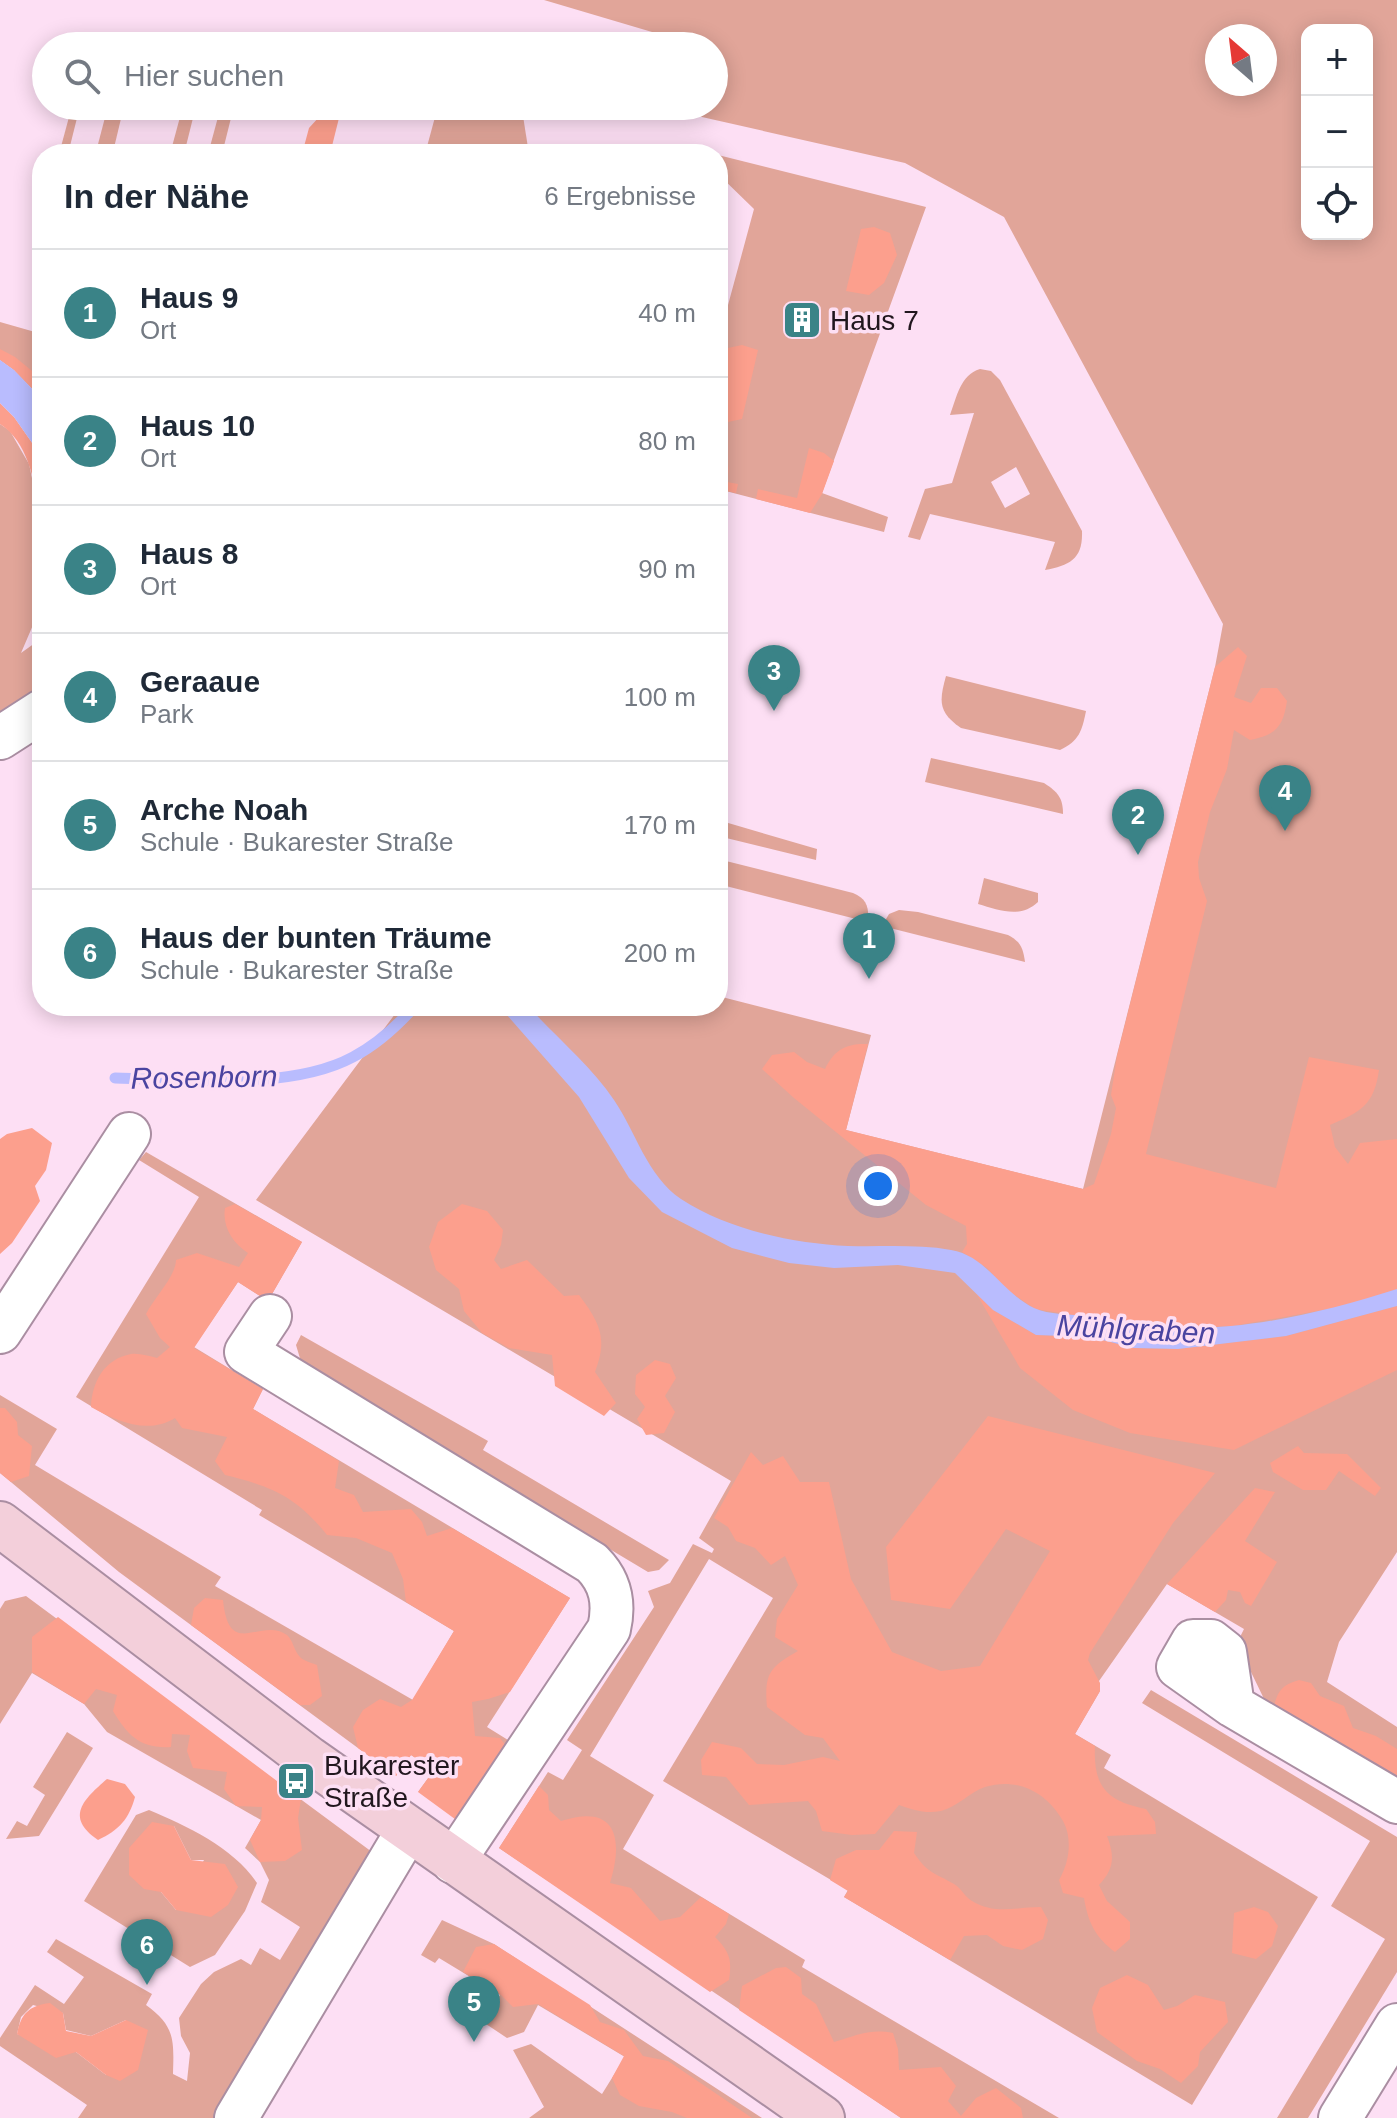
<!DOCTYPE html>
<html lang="de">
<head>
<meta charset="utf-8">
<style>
	:root { --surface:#fff; --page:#f6f6f7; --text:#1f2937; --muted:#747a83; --line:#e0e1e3; --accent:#3a8387 }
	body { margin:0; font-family:Arial,sans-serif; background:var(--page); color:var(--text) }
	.controls { position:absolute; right:24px; top:24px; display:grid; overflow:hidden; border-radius:16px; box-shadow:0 4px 20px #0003 }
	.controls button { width:72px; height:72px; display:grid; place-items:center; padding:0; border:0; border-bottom:2px solid var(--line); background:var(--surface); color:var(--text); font:40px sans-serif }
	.compass { position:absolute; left:1205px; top:24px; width:72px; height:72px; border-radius:50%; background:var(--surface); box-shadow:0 4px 20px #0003; rotate:332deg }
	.you { position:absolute; left:878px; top:1186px; width:28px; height:28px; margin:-20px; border:6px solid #fff; border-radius:50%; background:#1a73e8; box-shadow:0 0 0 12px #1a73e833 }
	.badge { display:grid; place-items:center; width:52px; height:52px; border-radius:50%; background:var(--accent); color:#fff; font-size:26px; font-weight:700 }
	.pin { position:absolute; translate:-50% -66px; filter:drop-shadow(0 2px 4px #0008) }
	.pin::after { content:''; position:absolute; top:42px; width:28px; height:24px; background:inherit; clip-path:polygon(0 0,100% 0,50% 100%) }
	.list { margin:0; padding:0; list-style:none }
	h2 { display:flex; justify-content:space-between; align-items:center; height:104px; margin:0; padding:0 32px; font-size:34px }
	h2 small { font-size:26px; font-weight:400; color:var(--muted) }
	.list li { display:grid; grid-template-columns:52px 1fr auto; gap:24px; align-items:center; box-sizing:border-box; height:128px; padding:0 32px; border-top:2px solid var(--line) }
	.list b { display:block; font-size:30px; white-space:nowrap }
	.list p { margin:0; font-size:26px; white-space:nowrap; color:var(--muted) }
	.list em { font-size:26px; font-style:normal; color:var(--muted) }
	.icon { flex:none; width:44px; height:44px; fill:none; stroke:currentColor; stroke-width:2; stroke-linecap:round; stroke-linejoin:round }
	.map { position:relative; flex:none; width:1397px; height:2118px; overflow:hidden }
	.search { position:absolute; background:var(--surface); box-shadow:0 4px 20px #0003; left:32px; top:32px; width:696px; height:88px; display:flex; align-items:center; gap:20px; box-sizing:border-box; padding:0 28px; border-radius:44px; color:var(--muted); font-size:30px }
	.panel { position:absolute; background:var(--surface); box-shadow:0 4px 20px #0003; left:32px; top:144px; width:696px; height:872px; border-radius:32px }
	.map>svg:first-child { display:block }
</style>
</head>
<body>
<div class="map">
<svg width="1397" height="2118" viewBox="0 0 1397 2118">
	<rect width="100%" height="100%" fill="#fddff4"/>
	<g fill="#e1a599" fill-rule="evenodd">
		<path d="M 544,0 L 1397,0 L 1397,1552 L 1339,1642 L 1327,1682 L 1397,1727 L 1397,1785 L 1266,1703 L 1237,1643 L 1244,1629 L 1167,1584 L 1099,1681 L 1100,1691 L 1075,1734 L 1111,1755 L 1104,1768 L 1318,1897 L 1192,2105 L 844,1897 L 848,1890 L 663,1781 L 773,1598 L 709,1559 L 590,1756 L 654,1795 L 623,1849 L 805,1960 L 802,1967 L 1059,2118 L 901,2118 L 499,1848 L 548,1772 L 563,1780 L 582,1750 L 567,1740 L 654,1607 L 648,1591 L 670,1583 L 693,1544 L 712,1553 L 714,1549 L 699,1538 L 731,1481 L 256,1200 L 401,1006 L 718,1006 L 718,996 L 871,1035 L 846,1130 L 1083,1189 L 1215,667 L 1223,624 L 1004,217 L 905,163 L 662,108 L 714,106 L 714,46 L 678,46 L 679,40 ZM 1307,30 L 1367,30 L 1367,234 L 1307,234 ZM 1217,36 L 1265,36 L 1265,84 L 1217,84 Z"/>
		<path d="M 72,106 L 80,106 L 68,154 L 59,154 Z"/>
		<path d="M 108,106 L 124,106 L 113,152 L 97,148 Z"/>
		<path d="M 183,106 L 196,106 L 184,154 L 170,154 Z"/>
		<path d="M 221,106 L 234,106 L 222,154 L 208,154 Z"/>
		<path d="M 438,106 L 514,108 L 523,116 L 529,154 L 425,154 Z"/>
		<path d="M 718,155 L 926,207 L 822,493 L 888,517 L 884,532 L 718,489 L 718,342 L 754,209 L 718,174 Z"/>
		<path d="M 0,322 L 42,334 L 42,399 L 14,370 L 0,360 Z"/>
		<path d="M 980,369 L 991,371 L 1000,380 L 1082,531 C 1083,559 1070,565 1045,570 L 1055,542 L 930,514 L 920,540 L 908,537 L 925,489 L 952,483 L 974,413 L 950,415 C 957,397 960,375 980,369 ZM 1016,467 L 1030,494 L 1005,508 L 991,482 Z"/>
		<path d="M 0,424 L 10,431 L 29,464 L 42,525 L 42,604 L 21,653 L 42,638 L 42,686 L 0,714 Z"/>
		<path d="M 946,676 L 1086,711 C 1082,731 1079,741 1060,750 L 961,728 C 938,712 939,701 946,676 Z"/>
		<path d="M 931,758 L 1044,783 C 1058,792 1063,798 1063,814 L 925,782 Z"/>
		<path d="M 718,820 L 817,849 L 816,860 L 718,836 Z"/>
		<path d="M 718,859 L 853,893 C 867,899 869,907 868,922 L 718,884 Z"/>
		<path d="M 984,878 L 1038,893 L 1038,902 C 1020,919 999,910 978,904 Z"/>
		<path d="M 899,910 L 918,912 L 1008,935 C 1021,942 1023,948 1025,962 L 882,926 L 889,914 Z"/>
		<path d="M 146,1152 L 302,1242 L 268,1301 L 238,1282 L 194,1347 L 263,1389 L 253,1409 L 570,1598 L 487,1727 L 513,1743 L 418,1792 L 434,1770 L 411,1755 L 396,1776 L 119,1572 L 0,1473 L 0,1395 L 57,1429 L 35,1465 L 221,1577 L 215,1586 L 413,1700 L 454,1631 L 259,1515 L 262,1510 L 76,1397 L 199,1197 L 139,1160 Z"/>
		<path d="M 301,1335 L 488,1441 L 483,1450 L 669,1560 L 659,1570 L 648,1572 L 302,1365 L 296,1345 Z"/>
		<path d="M 26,1596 L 372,1852 L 215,2118 L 78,2118 L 87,2105 L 0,2046 L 0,2038 L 35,1985 L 64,2004 L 84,1977 L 47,1952 L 56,1939 L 152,1994 L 146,2005 C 175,2026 174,2040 173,2074 L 187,2081 L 190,2053 L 181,2036 L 179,2018 L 201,1984 L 214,1972 L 241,1959 L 251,1965 L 260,1948 L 280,1960 L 300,1927 L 261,1902 L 269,1880 L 260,1862 L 245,1848 L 261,1820 L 107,1732 L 84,1704 L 32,1673 L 0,1724 L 0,1609 L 5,1601 ZM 33,2005 L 63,2013 L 66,2030 L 91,2036 L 126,2020 L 106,2075 L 76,2052 L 17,2034 L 21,2017 Z"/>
		<path d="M 1151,1690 L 1397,1837 L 1397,1972 L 1308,2118 L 1277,2118 L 1385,1939 L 1331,1906 L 1370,1841 L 1142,1703 Z"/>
		<path d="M 67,1732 L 93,1748 L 39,1836 L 6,1839 L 17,1821 L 27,1826 L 45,1795 L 33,1787 Z"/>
		<path d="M 149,1810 C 187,1826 234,1848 257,1883 L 245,1911 L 215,1955 L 190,1967 L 84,1901 L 136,1815 ZM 174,1826 L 191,1860 L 204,1860 L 176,1910 L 161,1892 Z"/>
		<path d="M 442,1920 L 494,1944 L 762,2118 L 529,2118 L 544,2107 L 513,2050 L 531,2044 L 602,2094 L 625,2057 L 538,2005 L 524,2032 L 507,2038 L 483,2022 L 500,1995 L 439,1958 L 435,1963 L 421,1955 Z"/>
	</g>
	<g fill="#fc9f8d">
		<path d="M 320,106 L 342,106 L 330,154 L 302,154 L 309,128 L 320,116 Z"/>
		<path d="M 874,227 L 890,233 L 897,255 L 884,283 L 869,295 L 846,291 L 861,229 Z"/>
		<path d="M 742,345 L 758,350 L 742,419 L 728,422 L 718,419 L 718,359 L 728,348 Z"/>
		<path d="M 0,349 L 15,357 L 42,379 L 42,399 L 14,370 L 0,360 Z"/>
		<path d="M 0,403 L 14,417 L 42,457 L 42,525 C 35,490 32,445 0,424 Z"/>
		<path d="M 718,446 C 729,457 730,467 727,482 L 738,484 L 736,493 L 718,489 Z"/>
		<path d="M 809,448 L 824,453 L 834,461 L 822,494 L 810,513 L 756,499 L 758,489 L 797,498 Z"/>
		<path d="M 1238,647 L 1247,656 L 1234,697 L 1251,703 L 1261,688 L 1277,688 L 1287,701 C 1283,727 1276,735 1250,740 L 1234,730 L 1227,769 L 1210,812 L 1198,862 L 1199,878 L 1207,901 L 1146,1154 L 1276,1188 L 1309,1057 L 1379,1070 C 1374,1105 1361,1112 1330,1125 L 1335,1147 L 1348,1164 L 1360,1143 L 1397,1139 L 1397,1289 L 1345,1306 L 1233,1326 L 1189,1328 L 1144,1326 L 1035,1309 L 1007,1290 L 987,1268 L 962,1252 L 967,1244 L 966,1226 L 926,1205 L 794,1098 L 762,1069 L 772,1055 L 794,1052 L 807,1062 L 825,1069 C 834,1050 846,1043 868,1044 L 846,1130 L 1083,1189 L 1094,1184 L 1111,1134 L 1116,1108 L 1111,1095 L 1117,1056 L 1215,667 Z"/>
		<path d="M 32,1128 L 52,1143 L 46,1170 L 35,1186 L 40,1201 L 12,1243 L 0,1254 L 0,1139 L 7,1134 Z"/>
		<path d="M 235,1204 L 302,1242 L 268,1301 L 238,1282 L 194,1348 L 263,1389 L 253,1409 L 339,1461 L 335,1488 L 354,1495 L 363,1512 L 411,1509 L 422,1522 L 427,1536 L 452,1528 L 570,1598 L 510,1692 L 488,1699 L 472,1702 L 475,1736 L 500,1738 L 509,1750 L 459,1822 L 418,1792 L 434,1770 L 411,1755 L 396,1776 L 358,1748 L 353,1727 L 363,1710 L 380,1699 L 401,1707 L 412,1700 L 454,1631 L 406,1602 L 403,1579 L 392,1553 L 356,1538 L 327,1535 C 297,1497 271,1486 225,1475 L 215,1461 L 227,1437 L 182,1428 L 175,1418 C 148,1435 116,1421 91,1407 C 92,1382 104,1359 131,1354 C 139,1353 149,1356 157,1358 L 170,1347 L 160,1338 L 146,1314 C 154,1298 176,1276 176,1260 L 197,1253 L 239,1267 L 248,1253 C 233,1243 222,1227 225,1208 Z"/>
		<path d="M 462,1204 L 487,1211 L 503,1230 L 501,1245 L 494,1260 L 501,1269 L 527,1260 L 564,1296 L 579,1295 C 600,1323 608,1338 595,1372 L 616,1403 L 604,1416 L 555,1386 L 552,1355 L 509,1348 L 482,1333 L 464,1311 L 459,1289 L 436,1270 L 429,1247 L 438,1222 Z"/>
		<path d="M 976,1293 L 993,1310 L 1036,1335 L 1091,1337 L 1134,1348 L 1178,1349 L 1286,1336 L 1397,1306 L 1397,1370 L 1234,1450 L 1130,1433 L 1073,1410 L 1020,1368 Z"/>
		<path d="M 655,1360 L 670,1364 L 676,1378 L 665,1396 L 675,1412 L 664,1433 L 646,1435 L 637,1419 L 645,1407 L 635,1394 L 636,1375 Z"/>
		<path d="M 0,1408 L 5,1408 L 17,1422 L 18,1435 L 32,1446 L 29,1476 L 11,1482 L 0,1473 Z"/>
		<path d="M 988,1416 L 1215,1473 L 1173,1523 L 1090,1653 L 1088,1660 L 1100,1683 L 1100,1691 L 1075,1734 L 1095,1746 C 1093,1786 1106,1801 1146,1809 L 1155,1822 L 1156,1834 L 1107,1836 C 1115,1857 1114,1869 1099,1885 L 1107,1901 L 1130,1922 L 1130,1939 L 1115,1952 C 1095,1937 1088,1922 1084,1898 L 1063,1893 L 1059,1880 C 1069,1863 1073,1839 1063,1821 C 1047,1793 1018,1777 985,1787 C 970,1792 957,1807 941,1811 C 925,1814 914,1810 899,1805 L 875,1834 L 852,1835 L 822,1831 L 816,1811 L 808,1801 L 749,1805 L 726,1777 L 702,1775 L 701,1760 L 712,1742 L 741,1748 L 757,1764 L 784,1765 L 823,1757 L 840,1761 L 823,1738 L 805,1735 L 767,1707 C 764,1673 770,1667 798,1651 L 775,1637 L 777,1619 L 798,1585 L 785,1556 L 771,1565 L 755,1548 L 736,1541 L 728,1527 L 714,1518 L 751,1452 L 763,1465 L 783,1456 L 800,1482 L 829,1482 L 851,1579 L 892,1652 L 941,1671 L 980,1666 L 1050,1551 L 1006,1529 L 950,1609 L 891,1600 L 886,1547 Z"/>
		<path d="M 1298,1446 L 1304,1453 L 1347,1454 L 1381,1488 L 1375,1496 L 1339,1471 L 1326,1490 L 1303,1490 L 1273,1472 L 1270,1463 Z"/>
		<path d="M 1255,1488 L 1275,1492 L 1245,1541 L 1277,1562 L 1251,1606 L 1245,1603 L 1240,1592 L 1228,1590 L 1226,1600 L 1215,1612 L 1167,1584 Z"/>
		<path d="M 205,1598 L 223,1600 C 229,1661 261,1616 287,1635 C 293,1640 294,1651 300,1657 C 304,1661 312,1663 317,1665 L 322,1696 L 310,1705 L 300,1705 L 191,1625 L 194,1608 Z"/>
		<path d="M 58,1617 L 301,1799 L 298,1818 L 302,1850 L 285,1861 L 260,1862 L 250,1840 L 261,1820 L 262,1807 L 236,1806 L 224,1789 L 227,1772 L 193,1768 L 187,1751 L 190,1735 L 172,1734 L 171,1747 C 141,1749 128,1736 113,1711 L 117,1695 L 96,1689 L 84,1704 L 32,1672 L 32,1637 Z"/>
		<path d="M 1299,1680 L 1311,1683 L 1320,1696 L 1344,1706 L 1353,1728 L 1376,1736 L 1397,1749 L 1397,1785 L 1274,1708 C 1277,1691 1282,1685 1299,1680 Z"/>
		<path d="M 107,1779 L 125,1784 L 135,1797 C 129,1819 119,1830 98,1840 C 64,1817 84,1799 107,1779 Z"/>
		<path d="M 539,1786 L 548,1795 L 549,1810 L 561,1821 C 616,1803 624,1838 610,1883 L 631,1888 L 660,1921 L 680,1917 L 701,1897 L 729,1914 L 726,1924 L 715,1937 C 730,1952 732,1960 729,1980 L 710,1992 L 499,1848 Z"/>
		<path d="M 152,1822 L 174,1826 L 191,1860 L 225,1864 L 238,1887 L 228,1905 L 211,1917 L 176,1910 L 161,1892 L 144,1889 L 129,1875 L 129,1848 Z"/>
		<path d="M 894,1831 L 917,1832 L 914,1853 C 929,1875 934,1872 954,1884 C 961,1888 965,1897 972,1901 C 995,1915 1016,1907 1041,1907 L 1048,1920 L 1043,1939 L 1022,1950 L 1003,1946 L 987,1935 L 964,1936 L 950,1960 L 844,1897 L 848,1891 L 830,1880 L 836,1859 L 856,1850 L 879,1850 Z"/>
		<path d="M 1254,1907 L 1268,1912 L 1278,1926 L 1272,1946 L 1256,1959 L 1232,1953 L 1234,1913 Z"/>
		<path d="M 494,1944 L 590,2005 L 600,2022 L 624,2030 L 643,2056 L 668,2061 L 752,2118 L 687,2118 L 672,2112 L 639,2106 L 620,2095 L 612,2078 L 624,2056 L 538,2004 L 513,2007 L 501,1995 L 463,1972 L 476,1947 Z"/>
		<path d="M 786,1967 L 801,1978 L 802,1994 L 816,2004 L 834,2042 C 856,2036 869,2028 893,2033 L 898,2049 L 899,2070 L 941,2067 L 956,2086 L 948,2101 L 961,2116 L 976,2098 L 996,2088 L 1021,2108 L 1023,2118 L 901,2118 L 739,2010 L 742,1986 L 776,1968 Z"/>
		<path d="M 1127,1975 L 1148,1985 L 1164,2010 L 1177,2006 L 1195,1995 L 1225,2002 L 1228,2022 L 1200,2052 L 1198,2066 L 1181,2083 L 1160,2069 L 1137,2061 L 1097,2032 L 1092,2008 L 1100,1988 Z"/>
		<path d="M 50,2003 L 63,2013 L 66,2031 L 91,2036 L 126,2020 L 148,2030 L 138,2070 L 120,2081 L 106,2075 L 76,2052 L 56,2058 L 17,2034 C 21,2014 28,2006 50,2003 Z"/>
	</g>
	<g fill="#b9bcfe">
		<path d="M 0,360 L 14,370 L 42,399 L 42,457 L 14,417 L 0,403 Z"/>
		<path d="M 499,1006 L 528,1006 C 555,1036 592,1067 614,1100 C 636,1132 647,1176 681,1199 C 728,1230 793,1243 848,1246 C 883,1247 917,1244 951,1250 C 987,1256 1002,1293 1034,1308 C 1049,1315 1071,1314 1087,1316 C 1121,1322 1155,1329 1190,1328 C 1259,1328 1331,1310 1397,1289 L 1397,1306 L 1286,1336 L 1178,1349 L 1134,1348 L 1091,1337 L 1036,1335 L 993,1310 L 955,1273 L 898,1265 L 834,1268 L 789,1263 L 732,1248 L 662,1212 L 629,1178 L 579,1097 Z"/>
	</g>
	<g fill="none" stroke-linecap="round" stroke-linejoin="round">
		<path stroke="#b9bcfe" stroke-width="11" d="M 115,1078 C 186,1079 290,1091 353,1057 C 376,1045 398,1025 415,1006"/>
		<g stroke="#aa8ea2" stroke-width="46">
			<g id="street">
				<path d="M 0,738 L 42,711"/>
				<path d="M 270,1316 L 246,1352 L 592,1563 C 611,1582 615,1603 609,1629 L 453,1862"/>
				<path d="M 0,1332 L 129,1134"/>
				<path d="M 1233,1706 L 1225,1652 L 1211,1641 L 1193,1641 L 1178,1667 L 1233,1706 L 1397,1802"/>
				<path d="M 236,2118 L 408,1830"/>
				<path d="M 1340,2118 L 1397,2025"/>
			</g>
		</g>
		<g stroke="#aa8ea2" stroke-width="48">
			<path id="secondary" d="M 0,1524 L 309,1759 L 822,2118"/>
		</g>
		<use href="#street" stroke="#fff" stroke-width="42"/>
		<use href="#secondary" stroke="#f3cfda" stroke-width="44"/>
	</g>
	<defs>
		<g id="building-square" transform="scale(2)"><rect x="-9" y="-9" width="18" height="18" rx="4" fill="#3a8387" stroke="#fddff4"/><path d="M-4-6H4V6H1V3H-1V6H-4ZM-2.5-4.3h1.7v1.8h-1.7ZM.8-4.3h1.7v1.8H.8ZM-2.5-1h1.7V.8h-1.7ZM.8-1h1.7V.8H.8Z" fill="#fff"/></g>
		<g id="bus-square" transform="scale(2)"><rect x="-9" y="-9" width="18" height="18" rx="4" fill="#3a8387" stroke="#fddff4"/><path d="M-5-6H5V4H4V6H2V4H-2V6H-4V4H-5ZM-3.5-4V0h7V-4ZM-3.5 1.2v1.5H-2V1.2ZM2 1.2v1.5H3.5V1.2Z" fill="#fff"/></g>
	</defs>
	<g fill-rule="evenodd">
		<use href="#building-square" x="802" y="320"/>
		<use href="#bus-square" x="296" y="1781"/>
	</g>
	<g text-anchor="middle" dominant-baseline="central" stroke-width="7" stroke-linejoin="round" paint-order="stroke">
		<g font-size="28" fill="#21171e" stroke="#fddff4" text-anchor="start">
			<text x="830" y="320">Haus 7</text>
			<text x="324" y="1765">Bukarester<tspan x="324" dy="32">Straße</tspan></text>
		</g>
		<g font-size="30" font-style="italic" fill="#4a44a0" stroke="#fddff4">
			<text transform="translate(204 1077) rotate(-1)">Rosenborn</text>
			<text transform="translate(1136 1329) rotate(3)">Mühlgraben</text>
		</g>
	</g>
</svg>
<div class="controls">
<button>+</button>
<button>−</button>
<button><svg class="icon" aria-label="locate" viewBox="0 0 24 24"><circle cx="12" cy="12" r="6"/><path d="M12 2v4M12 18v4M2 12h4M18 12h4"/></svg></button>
</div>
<svg class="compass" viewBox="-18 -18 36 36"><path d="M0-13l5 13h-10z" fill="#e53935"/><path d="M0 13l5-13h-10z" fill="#747a83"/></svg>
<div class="you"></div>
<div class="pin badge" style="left:869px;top:979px">1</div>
<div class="pin badge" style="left:1138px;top:855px">2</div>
<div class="pin badge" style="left:774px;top:711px">3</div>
<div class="pin badge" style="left:1285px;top:831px">4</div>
<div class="pin badge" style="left:474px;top:2042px">5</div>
<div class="pin badge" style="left:147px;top:1985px">6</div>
<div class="search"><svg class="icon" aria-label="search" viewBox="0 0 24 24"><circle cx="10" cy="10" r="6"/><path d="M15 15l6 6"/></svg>Hier suchen</div>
<section class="panel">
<h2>In der Nähe<small>6 Ergebnisse</small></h2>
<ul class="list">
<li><span class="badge">1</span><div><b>Haus 9</b><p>Ort</p></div><em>40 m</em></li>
<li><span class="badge">2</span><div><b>Haus 10</b><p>Ort</p></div><em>80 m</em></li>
<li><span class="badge">3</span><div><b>Haus 8</b><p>Ort</p></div><em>90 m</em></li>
<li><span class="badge">4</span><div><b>Geraaue</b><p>Park</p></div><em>100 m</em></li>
<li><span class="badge">5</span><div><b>Arche Noah</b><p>Schule · Bukarester Straße</p></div><em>170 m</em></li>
<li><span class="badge">6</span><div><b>Haus der bunten Träume</b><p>Schule · Bukarester Straße</p></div><em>200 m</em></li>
</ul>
</section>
</div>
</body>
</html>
